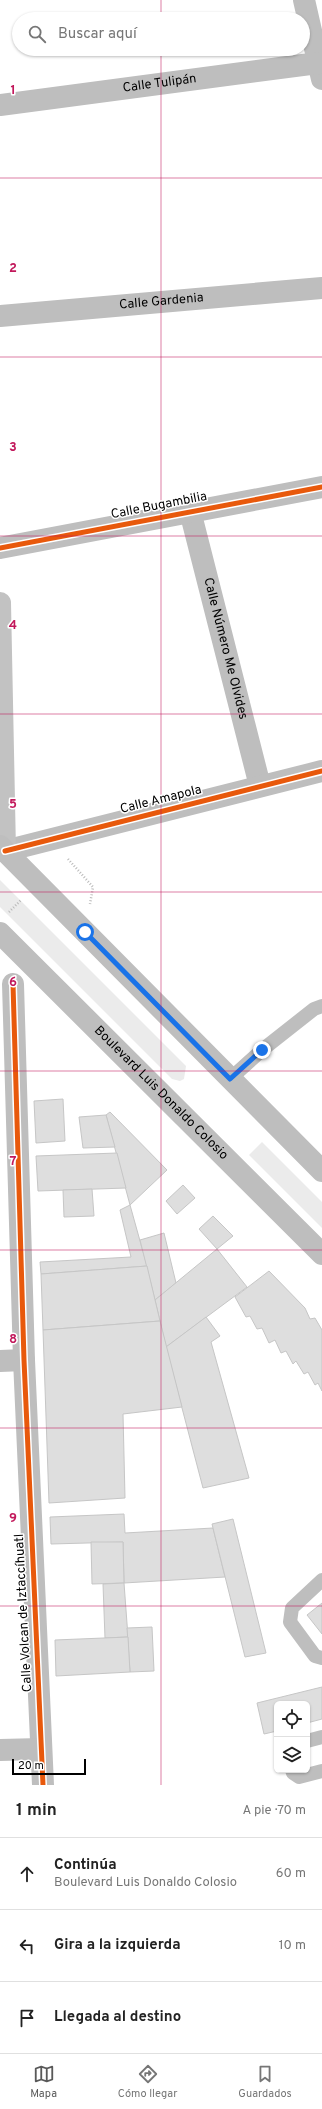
<!DOCTYPE html>
<html lang="es">
<head>
<meta charset="utf-8">
<style>
	:root { --surface:#fff; --page:#f6f6f6; --text:#222; --muted:#767676; --line:#e0e0e0; --accent:#595959 }
	body { margin:0; font-family:Overpass,sans-serif; background:var(--page); color:var(--text) }
	.controls { position:absolute; right:12px; bottom:12px; display:grid; overflow:hidden; border-radius:6px; box-shadow:0 1px 3px #0004 }
	.controls button { width:36px; height:36px; display:grid; place-items:center; padding:0; border:0; border-bottom:1px solid var(--line); background:var(--surface); color:var(--text); font:20px sans-serif }
	.scale { position:absolute; left:12px; bottom:10px; width:74px; box-sizing:border-box; padding-left:4px; border:2px solid #000; border-top:0; font-size:11px; line-height:14px; white-space:nowrap; color:#000; -webkit-text-stroke:3px #fff; paint-order:stroke }
	.stop { position:absolute; width:12px; height:12px; margin:-9px; border:3px solid #1a73e8; border-radius:50%; background:#fff }
	.stop.end { background:#1a73e8; border-color:#fff; box-shadow:0 1px 4px #0008 }
	.list { margin:0; padding:0; list-style:none }
	h2 { display:flex; justify-content:space-between; align-items:center; height:52px; margin:0; padding:0 16px; font-size:17px }
	h2 small { font-size:13px; font-weight:400; color:var(--muted) }
	.list li { display:grid; grid-template-columns:26px 1fr auto; gap:12px; align-items:center; box-sizing:border-box; height:72px; padding:0 16px; border-top:1px solid var(--line) }
	.list b { display:block; font-size:15px; white-space:nowrap }
	.list p { margin:0; font-size:13px; white-space:nowrap; color:var(--muted) }
	.list em { font-size:13px; font-style:normal; color:var(--muted) }
	.icon { flex:none; width:22px; height:22px; fill:none; stroke:currentColor; stroke-width:2; stroke-linecap:round; stroke-linejoin:round }
	.map { position:relative; flex:none; width:322px; height:1785px; overflow:hidden }
	.search { position:absolute; background:var(--surface); box-shadow:0 1px 3px #0004; left:12px; right:12px; top:12px; height:44px; display:flex; align-items:center; gap:10px; box-sizing:border-box; padding:0 14px; border-radius:22px; color:var(--muted); font-size:15px }
	.sheet { height:268px; background:var(--surface) }
	nav { display:flex; justify-content:space-around; align-items:center; box-sizing:border-box; height:56px; border-top:1px solid var(--line); background:var(--surface); font-size:11px; color:var(--muted) }
	nav a { display:grid; justify-items:center; gap:2px }
	nav .on { color:var(--accent) }
	.map>svg:first-child { display:block }
</style>
</head>
<body>
<div class="map">
<svg width="322" height="1785" viewBox="0 0 322 1785">
	<rect width="100%" height="100%" fill="#fff"/>
	<g fill="#ebebeb">
		<path d="M 0,880 L 186,1066 L 184,1079 L 180,1081 L 172,1079 L 0,907 Z"/>
		<path d="M 262,1142 L 322,1202 L 322,1228 L 249,1155 Z"/>
	</g>
	<g fill="#dedede" stroke="#c6c6c6">
		<path d="M 63,1099 L 65,1141 L 36,1143 L 34,1101 Z"/>
		<path d="M 110,1112 L 167,1170 L 130,1205 L 106,1115 Z"/>
		<path d="M 106,1115 L 115,1147 L 83,1148 L 79,1117 Z"/>
		<path d="M 117,1153 L 126,1188 L 38,1191 L 36,1156 Z"/>
		<path d="M 183,1185 L 195,1198 L 177,1214 L 166,1201 Z"/>
		<path d="M 92,1189 L 94,1216 L 64,1217 L 63,1190 Z"/>
		<path d="M 130,1205 L 147,1266 L 41,1274 L 40,1262 L 131,1257 L 120,1210 Z"/>
		<path d="M 213,1216 L 233,1236 L 217,1249 L 199,1229 Z"/>
		<path d="M 164,1233 L 176,1283 L 155,1300 L 140,1240 Z"/>
		<path d="M 217,1249 L 247,1287 L 166,1347 L 155,1300 Z"/>
		<path d="M 147,1266 L 160,1321 L 43,1330 L 41,1274 Z"/>
		<path d="M 269,1271 L 305,1308 L 310,1319 L 315,1318 L 322,1330 L 322,1391 L 318,1383 L 315,1385 L 308,1372 L 304,1374 L 296,1361 L 293,1364 L 286,1351 L 281,1353 L 275,1340 L 269,1343 L 262,1328 L 257,1329 L 250,1316 L 246,1317 L 235,1297 Z"/>
		<path d="M 206,1317 L 220,1336 L 211,1342 L 249,1478 L 203,1488 L 166,1347 Z"/>
		<path d="M 160,1321 L 182,1407 L 123,1414 L 125,1498 L 49,1503 L 43,1330 Z"/>
		<path d="M 124,1514 L 125,1533 L 213,1528 L 225,1577 L 124,1583 L 123,1542 L 51,1544 L 50,1517 Z"/>
		<path d="M 233,1519 L 266,1653 L 245,1657 L 212,1524 Z"/>
		<path d="M 91,1542 L 123,1542 L 124,1583 L 92,1584 Z"/>
		<path d="M 124,1583 L 128,1637 L 105,1638 L 103,1584 Z"/>
		<path d="M 322,1603 L 322,1634 L 307,1615 Z"/>
		<path d="M 152,1627 L 154,1671 L 130,1672 L 127,1628 Z"/>
		<path d="M 128,1637 L 130,1672 L 56,1676 L 55,1640 Z"/>
		<path d="M 322,1687 L 322,1719 L 307,1723 L 307,1704 L 277,1704 L 277,1731 L 264,1734 L 257,1703 Z"/>
	</g>
	<g fill="none" stroke-linecap="round" stroke-linejoin="round">
		<g stroke="#b9b9b9" stroke-width="2.5" stroke-dasharray="1 2" stroke-linecap="butt">
			<path d="M 68,859 L 93,887 L 90,904"/>
			<path d="M 9,912 L 21,900"/>
		</g>
		<g stroke="#bebebe" stroke-width="14">
			<path d="M 230,1079 L 262,1050 L 314,1009 L 322,1006"/>
			<path d="M 322,1580 L 292,1608 L 290,1622 L 315,1656 L 322,1658"/>
			<path d="M 307,1741 L 322,1737"/>
			<path d="M 292,1770 L 293,1773 L 299,1777 L 322,1771"/>
		</g>
		<g stroke="#bebebe" stroke-width="22">
			<path d="M 304,0 L 322,79"/>
			<path id="s1" d="M 0,105 L 318,63"/>
			<path id="s2" d="M 0,316 L 322,288"/>
			<path id="s3" d="M 190,511 L 260,786"/>
			<path d="M 0,548 L 322,487"/>
			<path d="M 5,851 L 322,771"/>
			<path d="M 13,984 L 24,1360 L 43,1785"/>
			<path d="M 0,1361 L 24,1360"/>
			<path d="M 0,1750 L 41,1749"/>
		</g>
		<path stroke="#c2c2c2" stroke-width="22" d="M 0,603 L 5,851"/>
		<g stroke="#bebebe" stroke-width="22">
			<path d="M 0,846 L 322,1171"/>
			<path id="s4" d="M 0,933 L 322,1254"/>
		</g>
		<g stroke="#fff" stroke-width="8">
			<g id="cycleway">
				<path d="M 0,548 L 322,487"/>
				<path d="M 5,851 L 322,771"/>
				<path d="M 13,984 L 24,1360 L 43,1785"/>
			</g>
		</g>
		<use href="#cycleway" stroke="#e8590c" stroke-width="5"/>
	</g>
	<g fill="none" stroke-linecap="round" stroke-linejoin="round">
		<path stroke="#1a73e8" stroke-width="5" d="M 85,932 L 230,1079 L 262,1050"/>
	</g>
	<path fill="none" stroke="#c2185b" stroke-width="1" stroke-opacity="0.55" d="M 161,0 L 161,19M 161,49 L 161,1785M 0,178 L 322,178M 0,357 L 322,357M 0,536 L 322,536M 0,714 L 322,714M 0,892 L 322,892M 0,1071 L 322,1071M 0,1250 L 322,1250M 0,1428 L 322,1428M 0,1606 L 322,1606"/>
	<g text-anchor="middle" dominant-baseline="central" stroke-width="3" stroke-linejoin="round" paint-order="stroke">
		<g font-size="13" fill="#000" stroke="#fff">
			<text stroke="none"><textPath href="#s1" startOffset="161">Calle Tulipán</textPath></text>
			<text stroke="none"><textPath href="#s2" startOffset="162">Calle Gardenia</textPath></text>
			<text transform="translate(159 506) rotate(-11)">Calle Bugambilia</text>
			<text stroke="none"><textPath href="#s3" startOffset="142">Calle Número Me Olvides</textPath></text>
			<text transform="translate(161 800) rotate(-14)">Calle Amapola</text>
			<text stroke="none"><textPath href="#s4" startOffset="227">Boulevard Luis Donaldo Colosio</textPath></text>
			<text transform="translate(24 1613) rotate(-93)">Calle Volcan de Iztaccíhuatl</text>
		</g>
	</g>
	<g font-size="13" text-anchor="middle" font-weight="bold" fill="#c2185b" stroke="#fff" stroke-width="3" stroke-linejoin="round" paint-order="stroke">
		<text x="13" y="94">1</text>
		<text x="13" y="272">2</text>
		<text x="13" y="451">3</text>
		<text x="13" y="629">4</text>
		<text x="13" y="808">5</text>
		<text x="13" y="986">6</text>
		<text x="13" y="1165">7</text>
		<text x="13" y="1343">8</text>
		<text x="13" y="1522">9</text>
	</g>
</svg>
<div class="controls">
<button><svg class="icon" aria-label="locate" viewBox="0 0 24 24"><circle cx="12" cy="12" r="6"/><path d="M12 2v4M12 18v4M2 12h4M18 12h4"/></svg></button>
<button><svg class="icon" aria-label="layers" viewBox="0 0 24 24"><path d="M12 4l9 5-9 5-9-5zM3 14l9 5 9-5"/></svg></button>
</div>
<div class="scale">20 m</div>
<div class="stop" style="left:85px;top:932px"></div>
<div class="stop end" style="left:262px;top:1050px"></div>
<div class="search"><svg class="icon" aria-label="search" viewBox="0 0 24 24"><circle cx="10" cy="10" r="6"/><path d="M15 15l6 6"/></svg>Buscar aquí</div>
</div>
<section class="sheet">
<h2>1 min<small>A pie · 70 m</small></h2>
<ul class="list">
<li><svg class="icon" aria-label="ahead" viewBox="0 0 24 24"><path d="M12 20V5M6 11l6-6 6 6"/></svg><div><b>Continúa</b><p>Boulevard Luis Donaldo Colosio</p></div><em>60 m</em></li>
<li><svg class="icon" aria-label="left" viewBox="0 0 24 24"><path d="M17 20v-9H6M10 6l-5 5 5 5"/></svg><div><b>Gira a la izquierda</b></div><em>10 m</em></li>
<li><svg class="icon" aria-label="arrive" viewBox="0 0 24 24"><path d="M6 21V4h12l-3 4 3 4H6"/></svg><div><b>Llegada al destino</b></div></li>
</ul>
</section>
<nav>
<a class="on"><svg class="icon" aria-label="map" viewBox="0 0 24 24"><path d="M3 6l6-2 6 2 6-2v14l-6 2-6-2-6 2zM9 4v14M15 6v14"/></svg>Mapa</a>
<a><svg class="icon" aria-label="directions" viewBox="0 0 24 24"><path d="M12 3l9 9-9 9-9-9zM9 14v-3h6M13 9l2 2-2 2"/></svg>Cómo llegar</a>
<a><svg class="icon" aria-label="saved" viewBox="0 0 24 24"><path d="M7 4h10v16l-5-4-5 4z"/></svg>Guardados</a>
</nav>
</body>
</html>
